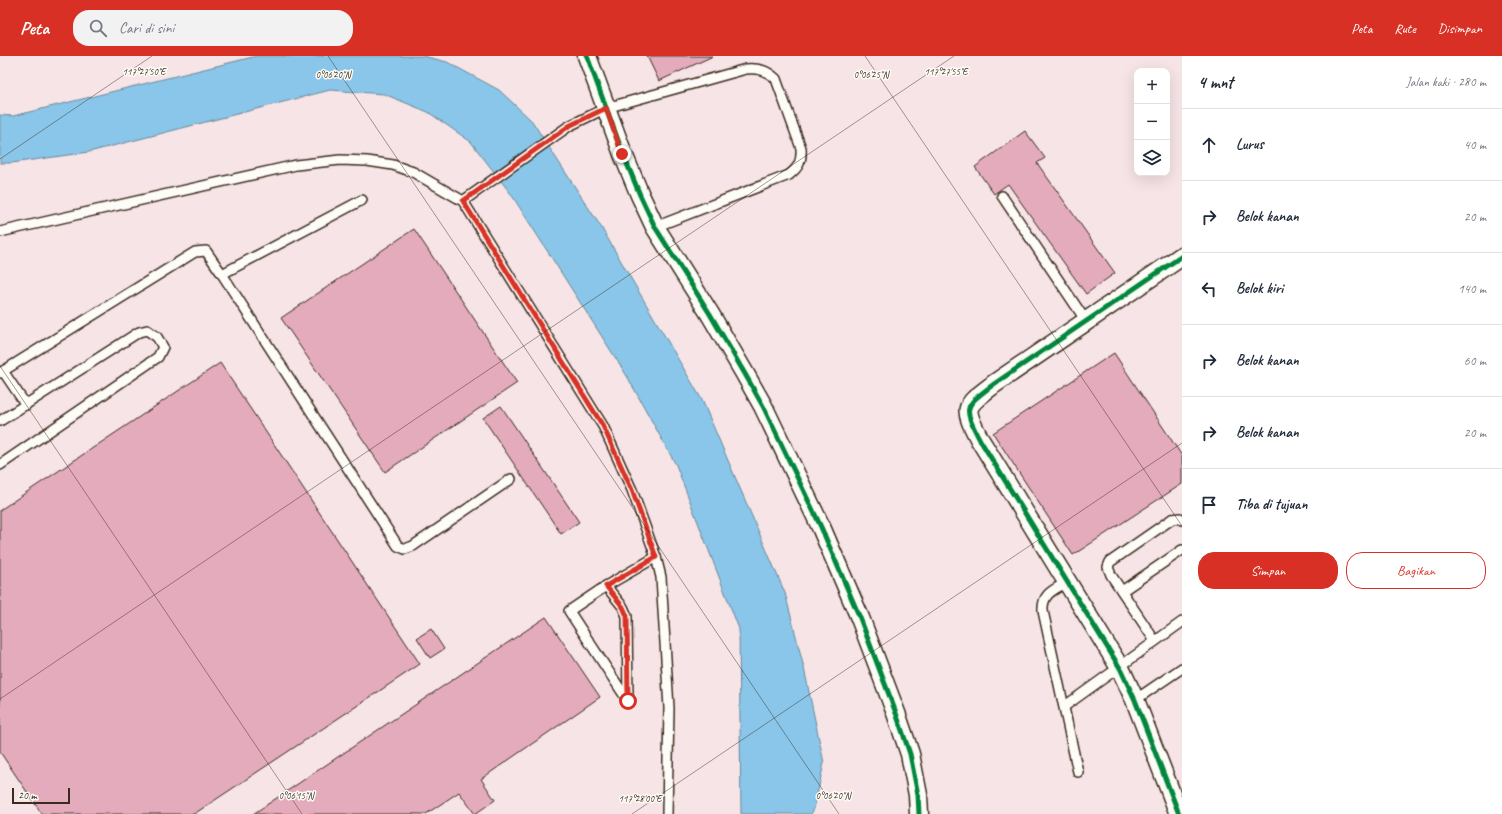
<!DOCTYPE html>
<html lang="id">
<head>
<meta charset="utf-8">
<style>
	:root { --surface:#fff; --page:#f2f2f3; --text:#1f2937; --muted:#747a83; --line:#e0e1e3; --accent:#d93025 }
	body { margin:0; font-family:Caveat,sans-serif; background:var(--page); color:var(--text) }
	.controls { position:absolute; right:12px; top:12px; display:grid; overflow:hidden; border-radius:8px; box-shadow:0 4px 16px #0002 }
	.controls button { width:36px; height:36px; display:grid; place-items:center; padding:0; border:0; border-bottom:1px solid var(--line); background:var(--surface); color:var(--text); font:20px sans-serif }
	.scale { position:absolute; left:12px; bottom:10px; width:58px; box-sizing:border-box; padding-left:4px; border:2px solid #3b2a1e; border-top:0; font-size:11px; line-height:14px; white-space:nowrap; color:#3b2a1e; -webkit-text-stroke:3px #fdfcf7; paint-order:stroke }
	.stop { position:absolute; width:12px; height:12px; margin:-9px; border:3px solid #d93025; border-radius:50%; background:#fff }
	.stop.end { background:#d93025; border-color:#fff; box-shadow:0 1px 4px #0008 }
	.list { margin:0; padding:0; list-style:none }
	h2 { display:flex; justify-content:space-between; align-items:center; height:52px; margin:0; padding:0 16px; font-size:17px }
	h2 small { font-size:13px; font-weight:400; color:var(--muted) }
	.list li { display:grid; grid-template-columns:26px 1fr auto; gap:12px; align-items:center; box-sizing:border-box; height:72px; padding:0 16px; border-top:1px solid var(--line) }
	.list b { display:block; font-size:15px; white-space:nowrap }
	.list em { font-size:13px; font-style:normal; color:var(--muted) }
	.actions { display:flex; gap:8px; padding:12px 16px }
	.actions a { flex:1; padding:9px 0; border:1px solid var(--accent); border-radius:16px; text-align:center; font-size:14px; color:var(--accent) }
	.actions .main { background:var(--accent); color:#fff }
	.icon { flex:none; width:22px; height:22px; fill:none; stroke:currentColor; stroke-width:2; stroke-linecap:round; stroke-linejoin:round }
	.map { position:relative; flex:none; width:1182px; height:758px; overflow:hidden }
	header { display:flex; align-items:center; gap:24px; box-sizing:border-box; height:56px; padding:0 20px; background:var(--accent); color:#fff }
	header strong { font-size:19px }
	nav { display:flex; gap:22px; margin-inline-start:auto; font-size:14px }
	.search { width:280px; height:36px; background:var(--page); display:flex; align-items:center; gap:10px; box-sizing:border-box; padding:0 14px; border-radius:16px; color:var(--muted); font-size:15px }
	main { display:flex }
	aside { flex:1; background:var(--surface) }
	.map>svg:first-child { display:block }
</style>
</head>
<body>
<header>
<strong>Peta</strong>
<div class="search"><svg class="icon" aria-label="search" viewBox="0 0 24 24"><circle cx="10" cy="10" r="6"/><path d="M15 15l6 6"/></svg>Cari di sini</div>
<nav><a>Peta</a><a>Rute</a><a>Disimpan</a></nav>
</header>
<main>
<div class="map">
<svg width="1182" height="758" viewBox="0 0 1182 758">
	<rect width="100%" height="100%" fill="#f6e4e6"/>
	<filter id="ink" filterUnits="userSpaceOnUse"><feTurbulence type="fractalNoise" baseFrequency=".025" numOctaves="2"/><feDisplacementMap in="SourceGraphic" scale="8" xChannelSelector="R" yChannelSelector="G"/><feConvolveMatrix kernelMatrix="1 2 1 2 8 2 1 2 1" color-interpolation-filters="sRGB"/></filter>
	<g filter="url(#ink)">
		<path fill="#89c6e9" stroke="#6a8898" d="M 257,0 L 423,0 L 447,6 L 499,34 L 532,65 L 601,171 L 702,344 L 785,537 L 804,612 L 824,707 L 814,753 L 811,758 L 741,758 L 739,573 L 676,409 L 627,320 L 511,138 L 471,86 L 428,56 L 384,38 L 330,34 L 89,96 L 12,107 L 0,107 L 0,59 L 13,60 Z"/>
		<g fill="#e4abbd" stroke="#3b2a1e">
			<path d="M 647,0 L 713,0 L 659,25 Z"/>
			<path d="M 1025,75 L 1045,102 L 1037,107 L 1115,217 L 1086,238 L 1008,128 L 994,138 L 975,111 Z"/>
			<path d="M 414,173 L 517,327 L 385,416 L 281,262 Z"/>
			<path d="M 1114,297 L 1182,400 L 1182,428 L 1073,499 L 993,377 Z"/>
			<path d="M 220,307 L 420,608 L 194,758 L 42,758 L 0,696 L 0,454 Z"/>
			<path d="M 501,350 L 579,466 L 561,478 L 483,362 Z"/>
			<path d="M 546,561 L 600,641 L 481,723 L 495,744 L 475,758 L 459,736 L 426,758 L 253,758 Z"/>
			<path d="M 431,573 L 444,593 L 430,602 L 417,582 Z"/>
		</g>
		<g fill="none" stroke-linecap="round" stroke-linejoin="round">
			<g stroke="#3b2a1e" stroke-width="12">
				<g id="service">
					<path d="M 1002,140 L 1086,265"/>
					<path d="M 463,145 L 569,70 L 606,52 L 746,13 C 758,12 767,14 776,23 L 801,92 C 802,105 799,111 789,119 L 655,171"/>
					<path d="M 0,176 L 296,109 L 340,104 L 367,105 L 393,109 L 413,116 L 463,145 L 603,370 L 632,434 L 656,501 L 661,521 L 669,652 L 667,758"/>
					<path d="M 222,218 L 362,144"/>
					<path d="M 3,315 L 26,349"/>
					<path d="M 0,317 L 195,196 L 206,195 L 222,218 L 398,490 L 405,493 L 413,490 L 511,423"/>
					<path d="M 0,365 L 139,276 L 147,274 L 157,281 L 163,291 L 158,301 L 0,409"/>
					<path d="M 1067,526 C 1054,534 1042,537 1043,555 L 1078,716"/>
					<path d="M 606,530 L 623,551 L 627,560 L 628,645"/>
					<path d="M 1122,535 L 1182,494"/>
					<path d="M 1155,585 L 1111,519 L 1108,511 L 1110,506 L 1172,463 L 1180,462 L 1182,464"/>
					<path d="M 1135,644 L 1182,612"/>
					<path d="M 628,645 L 569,555 L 606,530 L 656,501"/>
					<path d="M 1065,650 L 1182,566"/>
				</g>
			</g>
			<g stroke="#3b2a1e" stroke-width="21">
				<g id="minor">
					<path d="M 587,0 L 623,98 L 640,139 L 655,171 L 710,258 L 745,318 L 763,350 L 821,471 L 860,562 L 896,657 L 910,698 L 918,739 L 919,758"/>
					<path d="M 1179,758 L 1135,644 L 1120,612 L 980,384 C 962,350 964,351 994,328 L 1182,200"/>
				</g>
			</g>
			<use href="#service" stroke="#fdfcf7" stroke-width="9"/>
			<use href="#minor" stroke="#fdfcf7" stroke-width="18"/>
			<g stroke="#fdfcf7" stroke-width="8">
				<g id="cycleway">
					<path d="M 587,0 L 623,98 L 640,139 L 655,171 L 710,258 L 745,318 L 763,350 L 821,471 L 860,562 L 896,657 L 910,698 L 918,739 L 919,758"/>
					<path d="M 1179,758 L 1135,644 L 1120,612 L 980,384 C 962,350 964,351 994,328 L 1182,200"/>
				</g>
			</g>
			<use href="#cycleway" stroke="#00873e" stroke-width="5"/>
		</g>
	</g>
	<g fill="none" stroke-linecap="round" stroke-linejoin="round" filter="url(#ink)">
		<path stroke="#d93025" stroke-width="5" d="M 622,98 L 606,52 L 569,70 L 463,145 L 603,370 L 632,434 L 656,501 L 606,530 L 623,551 L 627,560 L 628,645"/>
	</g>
	<path fill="none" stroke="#3b2a1e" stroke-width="1" stroke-opacity="0.45" d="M 328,0 L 839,758M 865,0 L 1182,470M 0,103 L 152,0M 0,310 L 302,758M 0,643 L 954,0M 632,758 L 1182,387"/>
	<g font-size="10" text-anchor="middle" fill="#3b2a1e" stroke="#fdfcf7" stroke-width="3" stroke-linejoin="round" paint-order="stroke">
		<text x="144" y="19">117°27'50"E</text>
		<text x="946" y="19">117°27'55"E</text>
		<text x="333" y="22">0°06'20"N</text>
		<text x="871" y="22">0°06'25"N</text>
		<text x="296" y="743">0°06'15"N</text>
		<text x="833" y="743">0°06'20"N</text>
		<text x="640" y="746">117°28'00"E</text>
	</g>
</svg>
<div class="controls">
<button>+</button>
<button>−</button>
<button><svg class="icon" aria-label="layers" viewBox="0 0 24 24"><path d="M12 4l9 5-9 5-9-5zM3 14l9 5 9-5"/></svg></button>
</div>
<div class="scale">20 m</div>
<div class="stop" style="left:628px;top:645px"></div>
<div class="stop end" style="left:622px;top:98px"></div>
</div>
<aside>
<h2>4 mnt<small>Jalan kaki · 280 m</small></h2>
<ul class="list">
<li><svg class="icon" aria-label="ahead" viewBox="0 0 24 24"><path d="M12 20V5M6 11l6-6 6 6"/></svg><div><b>Lurus</b></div><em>40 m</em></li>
<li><svg class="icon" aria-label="right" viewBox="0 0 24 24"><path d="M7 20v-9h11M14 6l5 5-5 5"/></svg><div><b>Belok kanan</b></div><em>20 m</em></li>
<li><svg class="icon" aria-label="left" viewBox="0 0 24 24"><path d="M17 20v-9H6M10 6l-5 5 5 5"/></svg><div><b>Belok kiri</b></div><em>140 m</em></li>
<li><svg class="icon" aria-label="right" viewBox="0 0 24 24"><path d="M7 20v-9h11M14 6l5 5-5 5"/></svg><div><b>Belok kanan</b></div><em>60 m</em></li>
<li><svg class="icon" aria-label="right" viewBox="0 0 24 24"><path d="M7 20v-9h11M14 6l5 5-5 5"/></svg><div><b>Belok kanan</b></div><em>20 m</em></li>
<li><svg class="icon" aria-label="arrive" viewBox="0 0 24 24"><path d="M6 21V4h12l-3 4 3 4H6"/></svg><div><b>Tiba di tujuan</b></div></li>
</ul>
<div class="actions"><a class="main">Simpan</a><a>Bagikan</a></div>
</aside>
</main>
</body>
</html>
